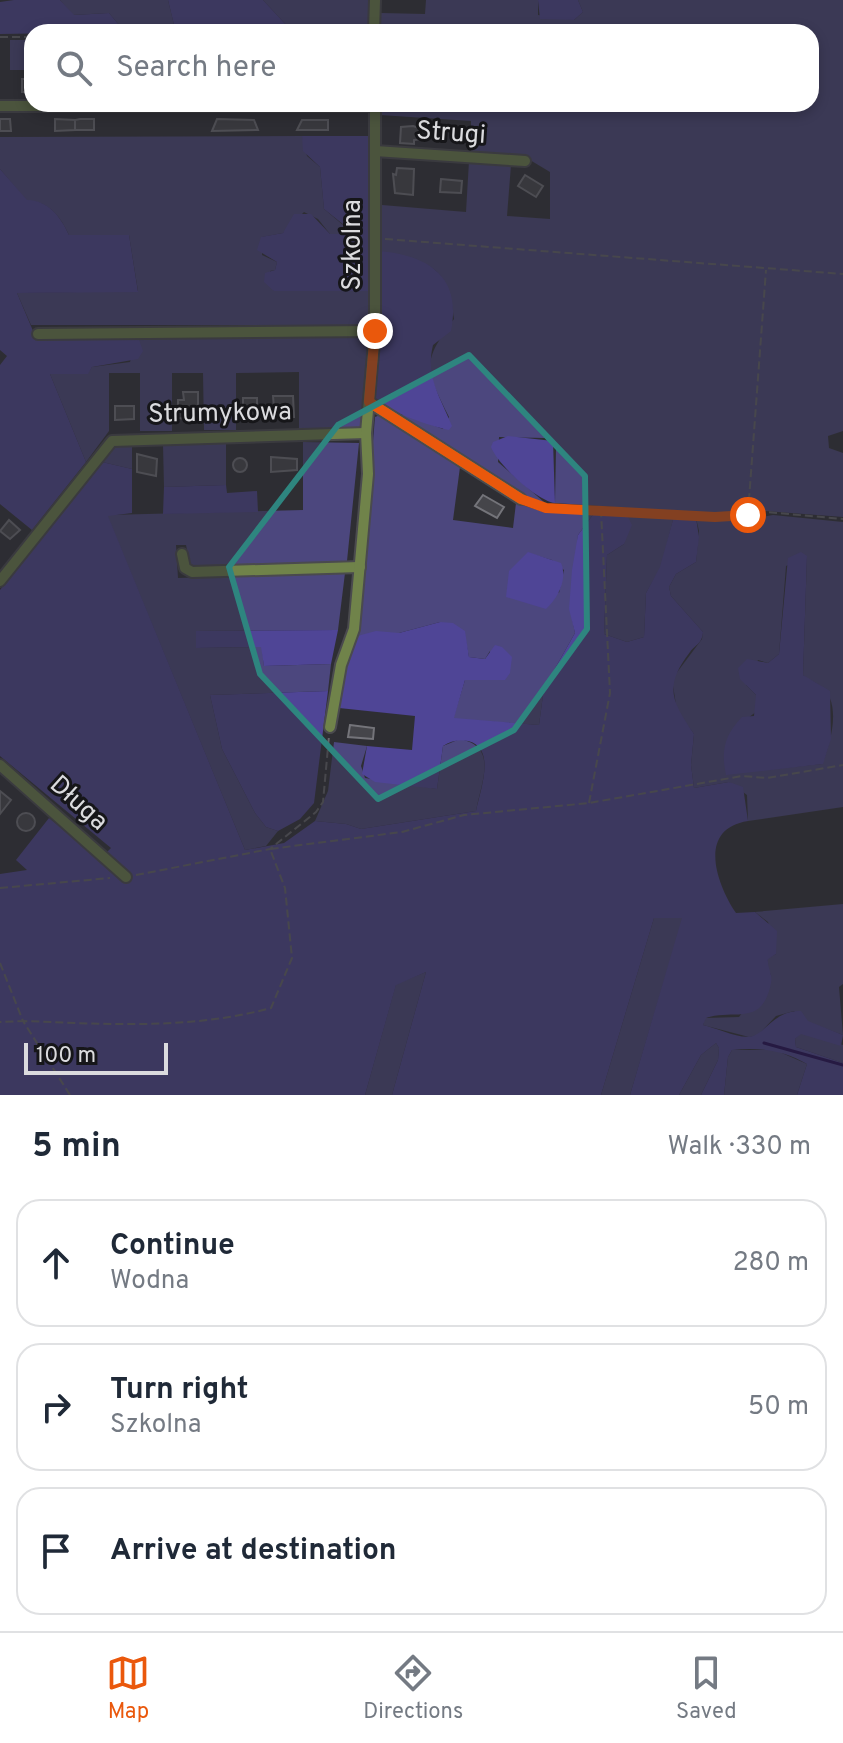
<!DOCTYPE html>
<html lang="en">
<head>
<meta charset="utf-8">
<style>
	:root { --surface:#fff; --page:#f6f6f7; --text:#1f2937; --muted:#747a83; --line:#e0e1e3; --accent:#ea580c }
	body { margin:0; font-family:Overpass,sans-serif; background:var(--page); color:var(--text) }
	.scale { position:absolute; left:24px; bottom:20px; width:144px; box-sizing:border-box; padding-left:8px; border:4px solid #dbdbde; border-top:0; font-size:22px; line-height:28px; white-space:nowrap; color:#dbdbde; -webkit-text-stroke:6px #161619; paint-order:stroke }
	.stop { position:absolute; width:24px; height:24px; margin:-18px; border:6px solid #ea580c; border-radius:50%; background:#fff }
	.stop.end { background:#ea580c; border-color:#fff; box-shadow:0 2px 8px #0008 }
	.list { margin:0; padding:0; list-style:none }
	h2 { display:flex; justify-content:space-between; align-items:center; height:104px; margin:0; padding:0 32px; font-size:34px }
	h2 small { font-size:26px; font-weight:400; color:var(--muted) }
	.list li { display:grid; grid-template-columns:52px 1fr auto; gap:24px; align-items:center; box-sizing:border-box; height:128px; margin:0 16px 16px; padding:0 16px; border:2px solid var(--line); border-radius:24px }
	.list b { display:block; font-size:30px; white-space:nowrap }
	.list p { margin:0; font-size:26px; white-space:nowrap; color:var(--muted) }
	.list em { font-size:26px; font-style:normal; color:var(--muted) }
	.icon { flex:none; width:44px; height:44px; fill:none; stroke:currentColor; stroke-width:2; stroke-linecap:round; stroke-linejoin:round }
	.map { position:relative; flex:none; width:843px; height:1095px; overflow:hidden }
	.search { position:absolute; background:var(--surface); box-shadow:0 4px 12px #0003; left:24px; right:24px; top:24px; height:88px; display:flex; align-items:center; gap:20px; box-sizing:border-box; padding:0 28px; border-radius:24px; color:var(--muted); font-size:30px }
	.sheet { height:536px; background:var(--surface) }
	nav { display:flex; justify-content:space-around; align-items:center; box-sizing:border-box; height:112px; border-top:2px solid var(--line); background:var(--surface); font-size:22px; color:var(--muted) }
	nav a { display:grid; justify-items:center; gap:4px }
	nav .on { color:var(--accent) }
	.map>svg:first-child { display:block }
</style>
</head>
<body>
<div class="map">
<svg width="843" height="1095" viewBox="0 0 843 1095">
	<rect width="100%" height="100%" fill="#2e2e33"/>
	<g fill="#4c477e" fill-rule="evenodd">
		<path d="M 60,0 L 168,0 L 175,29 L 125,32 L 109,13 L 73,15 Z"/>
		<path d="M 263,0 L 371,0 L 371,26 L 288,27 Z"/>
		<path d="M 426,0 L 538,0 L 538,15 L 574,20 L 583,12 L 578,0 L 843,0 L 843,431 L 828,436 L 829,448 L 843,453 L 843,517 L 754,510 L 717,514 L 555,503 L 556,449 L 545,438 L 499,437 L 498,462 L 544,502 L 532,500 L 394,415 L 406,415 L 443,429 L 449,417 C 425,369 421,363 454,319 C 449,263 427,262 378,251 L 382,205 L 466,212 L 469,161 L 511,165 L 507,216 L 550,219 L 550,172 L 530,160 L 471,154 L 471,121 L 380,115 L 380,104 L 811,104 L 811,32 L 381,32 L 381,13 L 425,14 Z"/>
		<rect x="10" y="40" width="22" height="30"/>
		<path d="M 302,136 L 307,156 L 320,167 L 324,209 L 349,230 L 347,234 L 330,234 L 318,219 L 304,212 L 283,233 L 262,237 L 262,255 L 277,262 L 275,270 L 270,271 L 274,291 L 370,291 L 370,325 L 31,325 L 17,293 L 138,291 L 129,235 L 69,235 C 61,217 48,200 27,201 L 0,169 L 0,137 Z"/>
		<path d="M 138,337 L 370,337 L 360,429 L 299,429 L 299,372 L 236,373 L 236,430 L 204,430 L 203,373 L 172,373 L 172,431 L 140,431 L 140,373 L 109,373 L 109,431 L 86,462 L 50,374 L 87,374 L 92,367 L 130,362 Z"/>
		<path d="M 380,415 L 460,467 L 453,520 L 513,528 L 516,503 L 544,512 L 595,512 L 578,535 L 572,618 L 575,633 L 544,688 L 539,725 L 453,719 L 465,680 L 488,679 L 490,651 L 485,659 L 469,657 L 466,642 L 440,622 L 399,633 L 357,636 L 375,417 ZM 528,553 L 552,560 L 564,570 L 559,593 Z"/>
		<path d="M 303,442 L 359,443 L 347,561 L 195,568 L 190,565 L 186,545 L 176,545 L 178,578 L 345,573 L 338,630 L 196,631 L 196,648 L 262,647 L 264,666 L 331,664 L 328,691 L 210,695 L 222,749 L 255,813 L 266,827 L 278,831 L 266,846 L 245,850 L 107,515 L 303,510 Z"/>
		<path d="M 226,443 L 226,485 L 164,487 L 163,444 Z"/>
		<path d="M 116,444 L 132,444 L 132,469 L 102,462 Z"/>
		<path d="M 626,513 L 674,516 L 661,567 L 646,593 L 644,637 L 627,642 L 604,634 L 607,555 L 624,544 Z"/>
		<path d="M 773,515 L 843,522 L 843,807 L 748,821 L 747,795 L 729,782 L 694,788 L 691,765 L 694,734 L 677,711 L 672,679 L 702,639 L 703,632 L 671,596 L 669,587 L 676,574 L 696,562 L 699,531 L 696,518 L 739,521 ZM 807,556 L 803,675 C 809,681 813,680 819,685 C 843,700 831,743 822,764 L 743,772 L 748,718 L 757,711 L 756,695 L 746,685 L 758,660 L 768,663 L 779,654 L 786,566 Z"/>
		<path d="M 460,739 C 499,747 481,782 476,811 L 361,829 L 346,824 L 315,821 L 328,791 L 334,742 L 367,746 L 361,766 L 365,778 L 437,789 L 443,746 Z"/>
		<path d="M 843,904 L 843,984 L 839,987 L 843,1035 L 808,1022 L 794,1011 L 776,1016 L 758,1035 L 749,1037 L 703,1025 L 705,1018 L 739,1017 L 771,975 L 767,967 L 768,958 L 776,954 L 768,922 L 755,912 Z"/>
		<path d="M 654,918 L 683,918 L 630,1095 L 601,1095 Z"/>
		<path d="M 426,972 L 392,1095 L 365,1095 L 396,984 Z"/>
		<path d="M 801,1033 L 843,1045 L 843,1063 L 796,1047 L 795,1039 Z"/>
		<path d="M 716,1043 L 719,1048 L 718,1060 L 701,1095 L 679,1095 L 701,1055 Z"/>
		<path d="M 732,1050 L 775,1050 L 807,1064 L 797,1095 L 724,1095 L 728,1057 Z"/>
	</g>
	<g fill="#4f4596">
		<path d="M 14,0 L 60,0 L 74,15 L 109,13 L 125,32 L 0,34 L 0,2 Z"/>
		<path d="M 168,0 L 263,0 L 288,27 L 175,29 Z"/>
		<path d="M 538,0 L 578,0 L 583,12 L 574,20 L 540,19 Z"/>
		<path d="M 302,136 L 371,136 L 370,291 L 274,291 L 264,282 L 265,273 L 275,270 L 277,262 L 257,250 L 261,237 L 283,233 L 294,214 L 311,214 L 330,234 L 347,234 L 349,229 L 324,209 L 320,167 L 303,151 Z"/>
		<path d="M 0,169 L 27,200 C 48,200 61,217 69,235 L 129,235 L 138,292 L 17,293 L 36,338 L 138,337 L 143,351 L 138,359 L 92,367 L 88,374 L 50,374 L 86,462 L 32,530 L 0,504 L 0,365 L 7,356 L 0,350 Z"/>
		<path d="M 378,251 C 428,255 462,276 451,331 L 433,345 C 425,377 441,398 452,426 L 449,430 C 429,426 391,412 374,400 Z"/>
		<path d="M 508,436 L 553,441 L 555,503 C 537,501 498,465 491,447 L 493,442 Z"/>
		<path d="M 102,462 L 132,469 L 132,513 L 108,516 L 245,850 L 284,843 L 315,821 L 346,824 L 361,829 L 476,811 C 480,790 497,748 468,741 C 458,739 451,741 443,746 L 437,789 L 375,782 L 362,774 L 367,746 L 412,750 L 415,716 L 339,708 L 344,671 L 357,636 L 376,631 L 399,633 L 440,622 L 453,623 L 465,631 L 469,657 L 485,659 L 495,645 L 502,647 L 512,657 L 510,673 L 505,680 L 465,680 L 454,718 L 539,725 L 544,688 L 575,633 L 569,609 L 572,570 L 578,535 L 595,512 L 626,513 L 632,525 L 624,544 L 607,555 L 604,634 L 627,642 L 644,637 L 646,593 L 660,567 L 674,516 L 696,518 L 699,537 L 696,562 L 676,574 L 669,587 L 671,596 L 703,632 C 702,644 696,644 690,652 C 664,686 671,701 694,734 L 691,765 L 694,788 L 729,782 L 743,787 L 748,821 C 697,829 716,883 736,913 L 755,912 L 777,931 L 776,954 L 768,959 C 767,968 773,974 771,983 C 762,1028 734,1008 706,1018 L 703,1025 C 717,1028 740,1040 753,1036 C 765,1033 775,1010 801,1011 L 808,1021 L 843,1035 L 841,1046 L 801,1034 L 795,1039 L 796,1047 L 843,1063 L 843,1095 L 797,1095 L 807,1064 C 783,1050 759,1047 732,1050 L 728,1057 L 724,1095 L 701,1095 L 718,1060 L 719,1048 L 716,1043 L 701,1055 L 679,1095 L 630,1095 L 682,918 L 654,918 L 601,1095 L 392,1095 L 426,972 L 396,985 L 365,1095 L 0,1095 L 0,874 L 27,870 L 16,860 L 49,818 L 100,859 L 111,848 L 0,756 L 0,590 Z"/>
		<path d="M 226,485 L 227,493 L 257,491 L 258,512 L 163,514 L 164,487 Z"/>
		<path d="M 528,552 L 561,563 C 568,579 558,598 546,609 L 506,597 L 509,571 Z"/>
		<path d="M 801,552 L 807,556 L 803,675 L 830,691 L 831,739 L 823,764 L 726,775 C 721,751 724,736 742,717 L 754,716 L 756,695 L 740,679 L 738,668 L 747,659 L 768,663 L 779,654 L 788,558 Z"/>
		<path d="M 338,630 L 331,664 L 264,666 L 261,647 L 196,648 L 196,631 Z"/>
		<path d="M 328,691 L 314,803 L 300,819 L 278,831 L 266,827 L 255,813 L 222,749 L 210,695 Z"/>
	</g>
	<g fill="none" stroke-linecap="round" stroke-linejoin="round">
		<path stroke="#1e0455" stroke-width="3" d="M 764,1043 L 843,1065"/>
	</g>
	<g fill="#45454a" stroke="#74747a" stroke-width="2">
		<rect x="22" y="79" width="10" height="13"/>
		<path d="M 0,119 L 10,119 L 11,131 L 0,131 Z"/>
		<path d="M 55,119 L 75,120 L 75,130 L 55,131 Z"/>
		<path d="M 80,119 L 94,119 L 94,130 L 75,130 L 75,120 Z"/>
		<path d="M 217,119 L 254,120 L 258,130 L 212,131 Z"/>
		<path d="M 302,120 L 328,120 L 328,130 L 297,130 Z"/>
		<path d="M 413,126 L 422,129 L 421,139 L 414,140 L 414,144 L 400,143 L 401,127 Z"/>
		<path d="M 397,168 L 414,169 L 413,195 L 395,193 L 393,174 L 396,175 Z"/>
		<path d="M 525,175 L 543,186 L 536,197 L 518,186 Z"/>
		<path d="M 441,179 L 462,181 L 461,193 L 440,192 Z"/>
		<path d="M 183,392 L 198,392 L 198,420 L 178,418 L 178,400 L 184,400 Z"/>
		<path d="M 273,396 L 293,396 L 294,417 L 279,417 L 279,408 L 274,408 Z"/>
		<path d="M 243,398 L 257,398 L 257,405 L 262,405 L 262,418 L 243,413 Z"/>
		<path d="M 115,406 L 134,406 L 134,419 L 115,420 Z"/>
		<path d="M 137,454 L 157,459 L 156,476 L 137,472 Z"/>
		<path d="M 271,457 L 297,459 L 297,470 L 271,472 Z"/>
		<circle cx="240" cy="465" r="7"/>
		<path d="M 483,495 L 504,507 L 497,518 L 475,506 Z"/>
		<path d="M 9,520 L 20,530 L 10,539 L 0,531 Z"/>
		<path d="M 350,725 L 374,728 L 373,739 L 348,737 Z"/>
		<path d="M 0,791 L 11,800 L 0,814 Z"/>
		<circle cx="26" cy="822" r="9"/>
	</g>
	<g fill="none" stroke-linecap="round" stroke-linejoin="round">
		<g stroke="#4a4a4e" stroke-width="14">
			<g id="minor">
				<path d="M 374,32 L 375,0"/>
				<path d="M 0,106 L 375,106"/>
				<path d="M 375,151 L 525,161"/>
				<path d="M 38,334 L 375,331"/>
				<path d="M 369,402 L 521,499"/>
				<path d="M 182,554 L 185,568 L 192,572 L 360,567"/>
				<path d="M 0,581 L 112,441 L 366,433"/>
				<path d="M 330,727 L 341,665 L 354,629 L 368,474 L 366,433 L 375,331 L 375,104"/>
				<path d="M 0,765 L 126,877"/>
			</g>
		</g>
		<g stroke="#67676c" stroke-width="2" stroke-dasharray="8 4" stroke-linecap="butt">
			<path d="M 184,32 L 227,28 L 245,32"/>
			<path d="M 0,37 L 32,37"/>
			<path d="M 385,239 L 843,274"/>
			<path d="M 530,504 L 546,508 L 715,517 L 767,512 L 843,519"/>
			<path d="M 748,513 L 766,270"/>
			<path d="M 589,803 L 610,693 L 601,511"/>
			<path d="M 136,875 L 270,849 L 316,812 L 323,802 L 329,736"/>
			<path d="M 0,888 L 110,878"/>
			<path d="M 0,963 L 23,1021 L 0,1022"/>
			<path d="M 70,1095 L 23,1021 C 106,1024 190,1030 271,1008 L 292,958 L 285,888 L 270,849 L 402,832 L 464,815 L 589,803 L 742,776 L 767,778 L 843,765"/>
		</g>
		<use href="#minor" stroke="#70834a" stroke-width="10"/>
	</g>
	<g fill="none" stroke-linecap="round" stroke-linejoin="round">
		<path stroke="#ea580c" stroke-width="10" d="M 375,331 L 369,402 L 521,499 L 546,508 L 715,517 L 748,515"/>
	</g>
	<path d="M0 0H843V1095H0ZM 469,355 L 585,476 L 587,629 L 514,730 L 378,799 L 260,674 L 229,567 L 338,425 Z" fill="#2e2e33" fill-opacity=".55" fill-rule="evenodd"/>
	<path fill="none" stroke="#2e857f" stroke-width="6" stroke-linejoin="round" d="M 469,355 L 585,476 L 587,629 L 514,730 L 378,799 L 260,674 L 229,567 L 338,425 Z"/>
	<g text-anchor="middle" dominant-baseline="central" stroke-width="6" stroke-linejoin="round" paint-order="stroke">
		<g font-size="26" fill="#dbdbde" stroke="#161619">
			<text transform="translate(451 134) rotate(4)">Strugi</text>
			<text transform="translate(353 245) rotate(-90)">Szkolna</text>
			<text transform="translate(220 414) rotate(-1)">Strumykowa</text>
			<text transform="translate(78 804) rotate(42)">Długa</text>
		</g>
	</g>
</svg>
<div class="scale">100 m</div>
<div class="stop" style="left:748px;top:515px"></div>
<div class="stop end" style="left:375px;top:331px"></div>
<div class="search"><svg class="icon" aria-label="search" viewBox="0 0 24 24"><circle cx="10" cy="10" r="6"/><path d="M15 15l6 6"/></svg>Search here</div>
</div>
<section class="sheet">
<h2>5 min<small>Walk · 330 m</small></h2>
<ul class="list">
<li><svg class="icon" aria-label="ahead" viewBox="0 0 24 24"><path d="M12 20V5M6 11l6-6 6 6"/></svg><div><b>Continue</b><p>Wodna</p></div><em>280 m</em></li>
<li><svg class="icon" aria-label="right" viewBox="0 0 24 24"><path d="M7 20v-9h11M14 6l5 5-5 5"/></svg><div><b>Turn right</b><p>Szkolna</p></div><em>50 m</em></li>
<li><svg class="icon" aria-label="arrive" viewBox="0 0 24 24"><path d="M6 21V4h12l-3 4 3 4H6"/></svg><div><b>Arrive at destination</b></div></li>
</ul>
</section>
<nav>
<a class="on"><svg class="icon" aria-label="map" viewBox="0 0 24 24"><path d="M3 6l6-2 6 2 6-2v14l-6 2-6-2-6 2zM9 4v14M15 6v14"/></svg>Map</a>
<a><svg class="icon" aria-label="directions" viewBox="0 0 24 24"><path d="M12 3l9 9-9 9-9-9zM9 14v-3h6M13 9l2 2-2 2"/></svg>Directions</a>
<a><svg class="icon" aria-label="saved" viewBox="0 0 24 24"><path d="M7 4h10v16l-5-4-5 4z"/></svg>Saved</a>
</nav>
</body>
</html>
